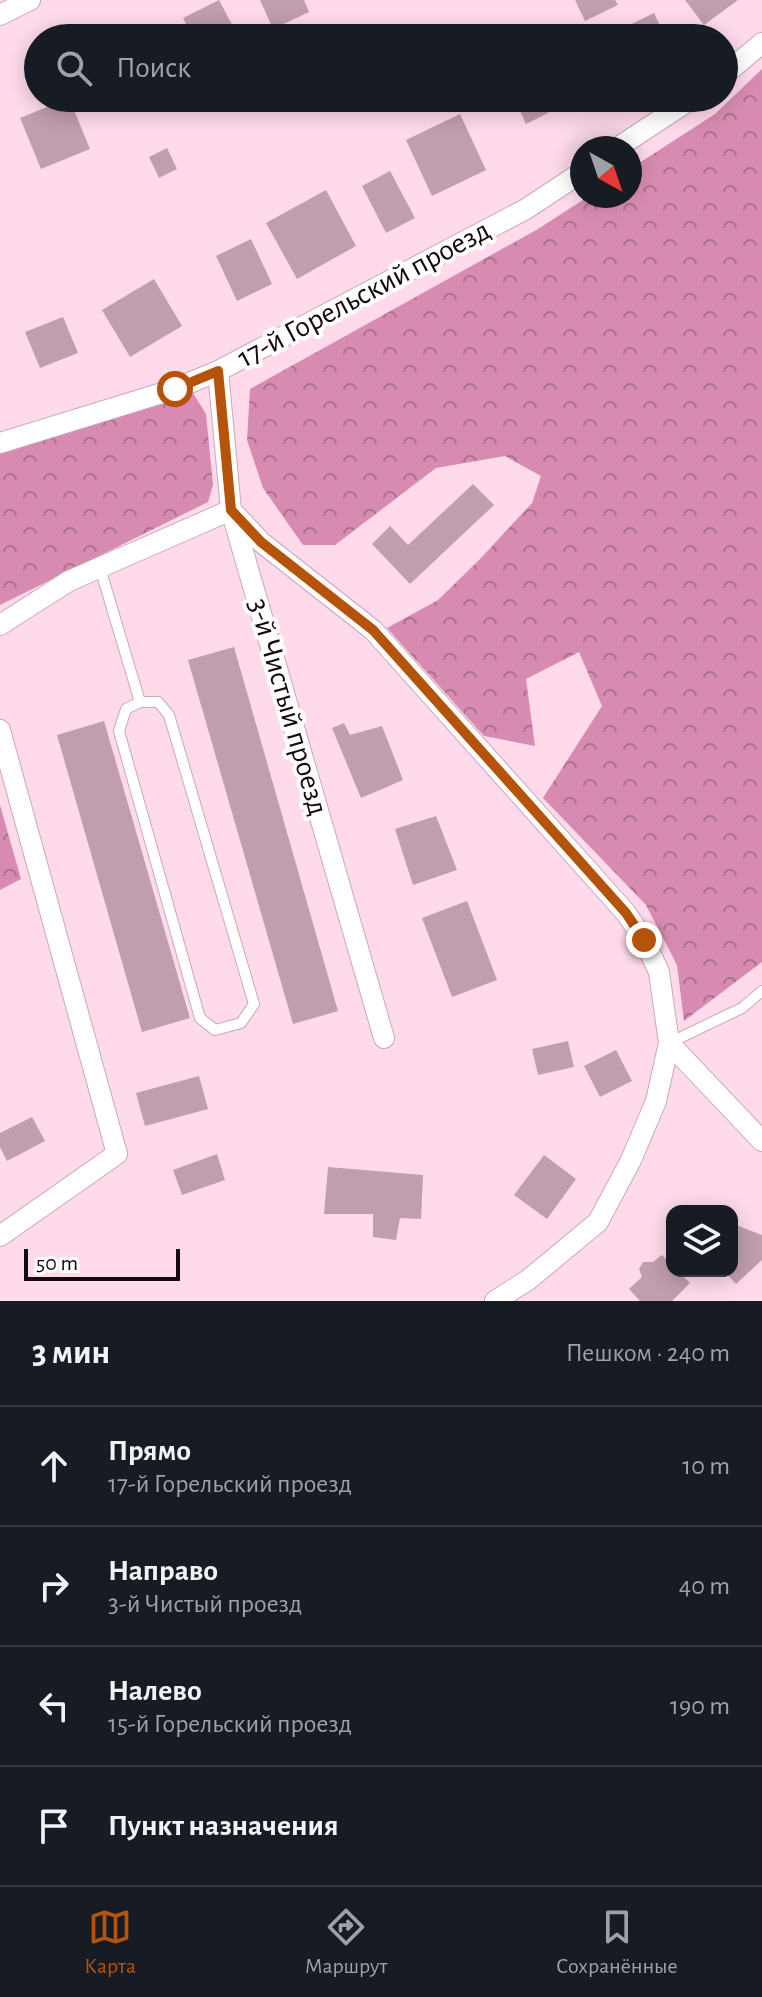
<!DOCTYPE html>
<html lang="ru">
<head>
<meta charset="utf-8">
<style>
	:root { --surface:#171b24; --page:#20242c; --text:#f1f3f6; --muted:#9ea1a6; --line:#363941; --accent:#b45309 }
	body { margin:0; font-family:"Alegreya Sans",sans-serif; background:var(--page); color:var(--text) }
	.controls { position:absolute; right:24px; bottom:24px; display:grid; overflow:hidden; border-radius:16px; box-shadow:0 4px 20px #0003 }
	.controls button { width:72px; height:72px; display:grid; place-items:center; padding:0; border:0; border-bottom:2px solid var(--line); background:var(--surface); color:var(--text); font:40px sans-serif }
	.compass { position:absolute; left:570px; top:136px; width:72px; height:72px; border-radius:50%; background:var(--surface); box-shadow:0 4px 20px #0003; rotate:140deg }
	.scale { position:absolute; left:24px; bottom:20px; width:156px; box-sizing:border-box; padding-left:8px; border:4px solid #15090f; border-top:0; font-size:22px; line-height:28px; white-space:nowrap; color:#15090f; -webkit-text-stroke:6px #fff; paint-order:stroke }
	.stop { position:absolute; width:24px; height:24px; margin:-18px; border:6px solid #b45309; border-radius:50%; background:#fff }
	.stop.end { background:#b45309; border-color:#fff; box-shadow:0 2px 8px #0008 }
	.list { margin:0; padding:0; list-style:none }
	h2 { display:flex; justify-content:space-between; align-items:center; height:104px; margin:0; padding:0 32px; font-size:34px }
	h2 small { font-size:26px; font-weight:400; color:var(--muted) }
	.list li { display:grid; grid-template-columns:52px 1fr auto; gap:24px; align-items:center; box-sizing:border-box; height:120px; padding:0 32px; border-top:2px solid var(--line) }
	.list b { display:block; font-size:30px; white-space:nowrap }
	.list p { margin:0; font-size:26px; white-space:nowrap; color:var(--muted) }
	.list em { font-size:26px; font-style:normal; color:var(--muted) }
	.icon { flex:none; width:44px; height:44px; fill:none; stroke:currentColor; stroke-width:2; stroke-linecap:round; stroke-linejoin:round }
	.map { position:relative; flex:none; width:762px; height:1301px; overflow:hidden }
	.search { position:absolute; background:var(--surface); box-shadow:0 4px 20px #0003; left:24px; right:24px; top:24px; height:88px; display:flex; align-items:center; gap:20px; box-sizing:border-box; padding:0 28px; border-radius:44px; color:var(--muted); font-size:30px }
	.sheet { height:584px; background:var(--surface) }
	nav { display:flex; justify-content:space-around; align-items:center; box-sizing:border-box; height:112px; border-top:2px solid var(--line); background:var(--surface); font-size:22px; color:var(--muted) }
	nav a { display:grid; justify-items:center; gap:4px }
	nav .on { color:var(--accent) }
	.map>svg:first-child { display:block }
</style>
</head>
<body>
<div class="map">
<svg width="762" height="1301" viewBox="0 0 762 1301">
	<defs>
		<pattern id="forest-crowns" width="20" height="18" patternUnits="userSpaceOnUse" patternTransform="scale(2)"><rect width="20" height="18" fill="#d78bb0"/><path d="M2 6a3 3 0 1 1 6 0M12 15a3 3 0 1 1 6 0" fill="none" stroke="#ad708e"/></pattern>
	</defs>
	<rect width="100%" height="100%" fill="#fedaea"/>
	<g fill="url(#forest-crowns)">
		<path d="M 762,69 L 762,962 L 684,1021 L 677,965 L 646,905 L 543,798 L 602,706 L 579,652 L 526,679 L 535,746 L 484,736 L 387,628 L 438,600 L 479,560 L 532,503 L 541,476 L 505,456 L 436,468 L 335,545 L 303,545 L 263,488 L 247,440 L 250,389 L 538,229 L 589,196 L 630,196 L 630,169 L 715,114 Z"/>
		<path d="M 193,393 L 206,414 L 213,485 L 208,502 L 0,605 L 0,454 Z"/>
		<path d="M 0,805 L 21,879 L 0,890 Z"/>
	</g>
	<g fill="#c09ead">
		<path d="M 219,0 L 239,38 L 193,38 L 183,18 Z"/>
		<path d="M 260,0 L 304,0 L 309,12 L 273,29 Z"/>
		<path d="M 575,0 L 615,0 L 618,5 L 585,21 Z"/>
		<path d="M 685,0 L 738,0 L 704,25 Z"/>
		<path d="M 654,13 L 666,38 L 611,38 L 609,35 Z"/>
		<path d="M 156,27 L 161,38 L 131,38 Z"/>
		<path d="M 69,98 L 90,149 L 41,169 L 20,118 Z"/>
		<path d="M 519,98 L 542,98 L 548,113 L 526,124 L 515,100 Z"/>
		<path d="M 460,114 L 486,170 L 432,196 L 406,140 Z"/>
		<path d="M 167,148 L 177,169 L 159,178 L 149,157 Z"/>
		<path d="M 390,171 L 415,218 L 386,233 L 362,186 Z"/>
		<path d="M 326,190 L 356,246 L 297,279 L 266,223 Z"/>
		<path d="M 251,239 L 272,284 L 237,301 L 216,256 Z"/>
		<path d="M 154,279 L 182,326 L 130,357 L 102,310 Z"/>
		<path d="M 63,317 L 78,353 L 40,368 L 25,332 Z"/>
		<path d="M 473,484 L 494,505 L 410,584 L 372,544 L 390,526 L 408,545 Z"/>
		<path d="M 234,647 L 338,1011 L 293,1024 L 188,660 Z"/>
		<path d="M 104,721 L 190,1018 L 142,1032 L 57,735 Z"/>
		<path d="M 344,723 L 350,735 L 382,726 L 403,780 L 361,798 L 332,728 Z"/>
		<path d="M 436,816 L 457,870 L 413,885 L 395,829 Z"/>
		<path d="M 467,901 L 497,980 L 452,997 L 422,918 Z"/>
		<path d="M 568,1041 L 574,1067 L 538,1075 L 532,1049 Z"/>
		<path d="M 616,1050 L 632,1081 L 600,1097 L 584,1066 Z"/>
		<path d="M 199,1076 L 208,1109 L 145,1126 L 136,1093 Z"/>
		<path d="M 32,1117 L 45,1141 L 7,1161 L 0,1147 L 0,1133 Z"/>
		<path d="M 217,1154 L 225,1180 L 182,1195 L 173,1170 Z"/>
		<path d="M 544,1155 L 576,1179 L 547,1219 L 514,1195 Z"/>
		<path d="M 328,1167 L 423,1175 L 421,1219 L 400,1218 L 396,1240 L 373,1237 L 373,1214 L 324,1214 Z"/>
		<path d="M 736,1225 L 762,1235 L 762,1260 L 736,1284 L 724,1271 L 732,1271 L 732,1229 Z"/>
		<path d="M 662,1255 L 672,1265 L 672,1271 L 678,1271 L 690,1283 L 672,1301 L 640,1301 L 629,1289 L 642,1277 L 639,1269 L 643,1262 L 653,1262 Z"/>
	</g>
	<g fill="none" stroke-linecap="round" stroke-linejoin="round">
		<g stroke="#caa8b8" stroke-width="12">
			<g id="service">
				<path d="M 100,568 L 140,702"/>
				<path d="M 140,702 L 158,702 L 169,715 L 254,1004 L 241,1023 L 215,1030 L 200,1018 L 119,731 L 126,709 Z"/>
				<path d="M 669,1043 L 742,1008 L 762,991"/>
			</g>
		</g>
		<g stroke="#caa8b8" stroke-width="22">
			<g id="minor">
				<path d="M 0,15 L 30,0"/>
				<path d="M 724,75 L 762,43"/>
				<path d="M 617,148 L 693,98"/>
				<path d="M 218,371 L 231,510 L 384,1038"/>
				<path d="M 0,443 L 175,389 L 218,371 L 526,209 L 582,172"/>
				<path d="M 231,510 L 261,542 L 373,630 L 626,913 L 644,940 L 659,972 L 669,1043 L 656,1101 L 631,1160 L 598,1222 L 528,1280 L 495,1301"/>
				<path d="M 0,625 L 69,581 L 231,510"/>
				<path d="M 0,730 L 117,1154 L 0,1236"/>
				<path d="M 669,1043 L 762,1141"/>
			</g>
		</g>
		<use href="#service" stroke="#fff" stroke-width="10"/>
		<use href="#minor" stroke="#fff" stroke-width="20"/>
	</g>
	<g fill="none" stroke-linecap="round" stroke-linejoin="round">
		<path stroke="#b45309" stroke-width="10" d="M 175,389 L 218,371 L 231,510 L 261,542 L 373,630 L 626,913 L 644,940"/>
	</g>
	<g text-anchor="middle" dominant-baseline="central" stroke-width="8" stroke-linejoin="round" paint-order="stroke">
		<g font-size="30" fill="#15090f" stroke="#fff">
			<text transform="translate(364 294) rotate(-28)">17-й Горельский проезд</text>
			<text transform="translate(288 707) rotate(74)">3-й Чистый проезд</text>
		</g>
	</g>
</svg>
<div class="controls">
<button><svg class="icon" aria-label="layers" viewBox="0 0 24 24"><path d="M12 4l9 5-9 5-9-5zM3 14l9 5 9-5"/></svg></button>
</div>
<svg class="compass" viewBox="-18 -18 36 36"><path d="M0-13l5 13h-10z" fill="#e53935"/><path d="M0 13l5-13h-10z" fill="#9ea1a6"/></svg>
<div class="scale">50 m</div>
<div class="stop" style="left:175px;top:389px"></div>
<div class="stop end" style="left:644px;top:940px"></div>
<div class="search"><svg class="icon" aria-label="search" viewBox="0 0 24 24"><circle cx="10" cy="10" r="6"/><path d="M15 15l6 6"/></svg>Поиск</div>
</div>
<section class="sheet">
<h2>3 мин<small>Пешком · 240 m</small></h2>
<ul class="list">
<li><svg class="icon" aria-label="ahead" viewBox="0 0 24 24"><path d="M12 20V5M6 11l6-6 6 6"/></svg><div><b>Прямо</b><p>17-й Горельский проезд</p></div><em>10 m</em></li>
<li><svg class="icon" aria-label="right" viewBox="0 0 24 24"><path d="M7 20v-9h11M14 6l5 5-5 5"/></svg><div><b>Направо</b><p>3-й Чистый проезд</p></div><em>40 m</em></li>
<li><svg class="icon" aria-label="left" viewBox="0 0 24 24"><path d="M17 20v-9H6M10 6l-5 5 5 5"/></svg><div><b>Налево</b><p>15-й Горельский проезд</p></div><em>190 m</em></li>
<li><svg class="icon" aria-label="arrive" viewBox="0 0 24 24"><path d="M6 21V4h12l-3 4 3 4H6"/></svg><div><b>Пункт назначения</b></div></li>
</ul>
</section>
<nav>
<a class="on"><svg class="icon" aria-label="map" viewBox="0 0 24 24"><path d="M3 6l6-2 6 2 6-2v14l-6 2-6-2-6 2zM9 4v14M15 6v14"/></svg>Карта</a>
<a><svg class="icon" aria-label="directions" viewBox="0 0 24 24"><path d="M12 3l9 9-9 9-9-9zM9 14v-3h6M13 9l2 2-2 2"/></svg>Маршрут</a>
<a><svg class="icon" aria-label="saved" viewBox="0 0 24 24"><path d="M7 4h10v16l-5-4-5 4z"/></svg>Сохранённые</a>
</nav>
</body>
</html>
